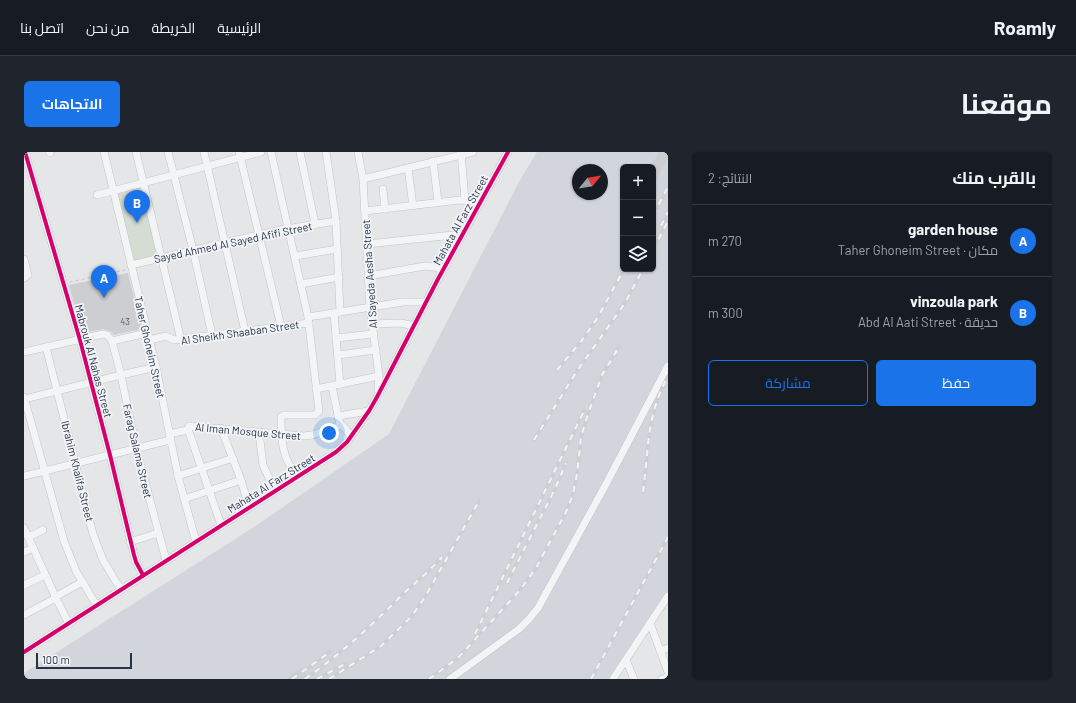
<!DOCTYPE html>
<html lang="ar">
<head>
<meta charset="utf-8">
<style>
	:root { --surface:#171b24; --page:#20242c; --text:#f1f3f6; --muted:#9ea1a6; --line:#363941; --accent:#1a73e8 }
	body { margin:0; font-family:Barlow,Cairo,sans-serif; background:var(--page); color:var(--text); direction:rtl }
	.controls { position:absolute; right:12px; top:12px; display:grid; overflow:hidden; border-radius:6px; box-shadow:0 1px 3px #0004 }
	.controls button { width:36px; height:36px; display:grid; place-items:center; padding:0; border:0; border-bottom:1px solid var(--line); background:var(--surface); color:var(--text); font:20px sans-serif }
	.compass { position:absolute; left:548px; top:12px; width:36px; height:36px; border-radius:50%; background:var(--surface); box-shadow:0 1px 3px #0004; rotate:60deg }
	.scale { position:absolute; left:12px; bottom:10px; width:96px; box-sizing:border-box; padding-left:4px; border:2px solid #293343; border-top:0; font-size:11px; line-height:14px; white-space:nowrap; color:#293343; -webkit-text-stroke:3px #f1f4f8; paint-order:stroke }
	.you { position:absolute; left:305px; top:281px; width:14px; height:14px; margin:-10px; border:3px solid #fff; border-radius:50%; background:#1a73e8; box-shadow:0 0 0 6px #1a73e833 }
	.badge { display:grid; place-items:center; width:26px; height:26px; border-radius:50%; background:var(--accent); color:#fff; font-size:13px; font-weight:700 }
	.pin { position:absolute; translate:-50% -33px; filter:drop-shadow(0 1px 2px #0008) }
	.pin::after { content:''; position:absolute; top:21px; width:14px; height:12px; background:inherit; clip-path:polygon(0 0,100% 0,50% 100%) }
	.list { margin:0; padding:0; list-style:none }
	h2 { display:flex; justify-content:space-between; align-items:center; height:52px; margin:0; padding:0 16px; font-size:17px }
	h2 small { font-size:13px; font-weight:400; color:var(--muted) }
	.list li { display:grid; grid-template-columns:26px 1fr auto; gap:12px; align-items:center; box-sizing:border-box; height:72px; padding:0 16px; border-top:1px solid var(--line) }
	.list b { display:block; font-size:15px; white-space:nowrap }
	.list p { margin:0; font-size:13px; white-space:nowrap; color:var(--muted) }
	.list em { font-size:13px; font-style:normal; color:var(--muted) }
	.actions { display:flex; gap:8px; padding:12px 16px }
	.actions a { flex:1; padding:9px 0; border:1px solid var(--accent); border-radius:6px; text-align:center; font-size:14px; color:var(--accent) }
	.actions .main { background:var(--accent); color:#fff }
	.icon { flex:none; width:22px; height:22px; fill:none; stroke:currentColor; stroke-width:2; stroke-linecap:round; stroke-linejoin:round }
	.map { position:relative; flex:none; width:644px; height:527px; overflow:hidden; direction:ltr; border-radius:6px }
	header { display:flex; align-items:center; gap:24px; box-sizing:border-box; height:56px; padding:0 20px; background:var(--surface); border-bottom:1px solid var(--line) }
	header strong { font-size:19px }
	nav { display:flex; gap:22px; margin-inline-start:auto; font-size:14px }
	.intro { display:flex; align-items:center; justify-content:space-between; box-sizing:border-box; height:96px; padding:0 24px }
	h1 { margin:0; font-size:28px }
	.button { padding:10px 18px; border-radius:6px; background:var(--accent); color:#fff; font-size:14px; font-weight:700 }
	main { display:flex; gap:24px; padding:0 24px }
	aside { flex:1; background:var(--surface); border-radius:6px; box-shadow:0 1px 3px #0004 }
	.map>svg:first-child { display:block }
</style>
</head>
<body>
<header>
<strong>Roamly</strong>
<nav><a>الرئيسية</a><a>الخريطة</a><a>من نحن</a><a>اتصل بنا</a></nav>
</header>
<div class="intro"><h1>موقعنا</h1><a class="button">الاتجاهات</a></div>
<main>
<aside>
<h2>بالقرب منك<small>النتائج: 2</small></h2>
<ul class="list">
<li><span class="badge">A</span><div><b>garden house</b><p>مكان · Taher Ghoneim Street</p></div><em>270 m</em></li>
<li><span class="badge">B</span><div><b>vinzoula park</b><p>حديقة · Abd Al Aati Street</p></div><em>300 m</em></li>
</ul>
<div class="actions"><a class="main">حفظ</a><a>مشاركة</a></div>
</aside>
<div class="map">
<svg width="644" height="527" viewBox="0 0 644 527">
	<rect width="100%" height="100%" fill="#e4e6e8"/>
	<path fill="#d2d5db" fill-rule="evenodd" d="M 513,0 L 644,0 L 644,443 L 591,527 L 0,527 L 0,521 L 233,373 L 365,282 L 496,28 ZM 599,15 L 629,15 L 629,117 L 599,117 ZM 554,18 L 578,18 L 578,42 L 554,42 Z"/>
	<path fill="#d5dcd4" d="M 119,32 L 136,104 L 108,111 L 91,39 Z"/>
	<g fill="#ccced1">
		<path d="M 635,0 L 644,0 L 644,7 L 629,34 L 629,15 L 627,15 Z"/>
		<path d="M 104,121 L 118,177 L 90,183 L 86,179 L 80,177 L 59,181 L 45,133 Z"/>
		<path d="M 278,516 L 286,527 L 262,527 Z"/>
	</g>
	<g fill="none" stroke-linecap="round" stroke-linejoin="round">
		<g stroke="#c2c4c6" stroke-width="8">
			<g id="minor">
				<path d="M 1,0 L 56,188 L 86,303 L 110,403 L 112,410 L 119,423"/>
				<path d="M 25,0 L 26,1"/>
				<path d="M 80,0 L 132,215 L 154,324 L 172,390"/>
				<path d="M 112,0 L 157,188"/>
				<path d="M 144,0 L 169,98 L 188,183"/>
				<path d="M 180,0 L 221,179"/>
				<path d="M 215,0 L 257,174"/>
				<path d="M 247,0 L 284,165 L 295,259 L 291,263 L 260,263 L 257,265 C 257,289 258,306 274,326"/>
				<path d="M 276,0 L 291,72"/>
				<path d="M 302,0 L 312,69 L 316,160"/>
				<path d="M 334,0 L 339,27 L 346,155 L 355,224 L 354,238"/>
				<path d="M 437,0 L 441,48"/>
				<path d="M 409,9 L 414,50"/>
				<path d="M 384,16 L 389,54"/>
				<path d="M 339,27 L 449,0"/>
				<path d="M 359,37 L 361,57"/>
				<path d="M 73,43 L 237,0"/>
				<path d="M 341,59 L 436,48 L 450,49 L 456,52"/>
				<path d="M 343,92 L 439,82"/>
				<path d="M 271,104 L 313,97"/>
				<path d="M 0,107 L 4,123 L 0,126"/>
				<path d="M 107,113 L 256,78 L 312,69"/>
				<path d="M 344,124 L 401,114 L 410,115 L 419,118"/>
				<path d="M 277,132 L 315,125"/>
				<path d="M 310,161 L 316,232"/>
				<path d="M 284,165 L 379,150 L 402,150"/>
				<path d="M 348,172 L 377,171 L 390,174"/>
				<path d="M 312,186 L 349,182"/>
				<path d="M 125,188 L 142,184 L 150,188 L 285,171"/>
				<path d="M 88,189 L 123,181"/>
				<path d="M 22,195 L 69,382 L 79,408 L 97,438"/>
				<path d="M 0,200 L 79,182 L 83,183 L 88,189 L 97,223 L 112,296 L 142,408"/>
				<path d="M 314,203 L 352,198"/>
				<path d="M 308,234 L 316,273"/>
				<path d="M 292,237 L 355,224"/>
				<path d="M 0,245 L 40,389 L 52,419 L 73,454"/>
				<path d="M 0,247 L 97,223 L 132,215"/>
				<path d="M 314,264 L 345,259"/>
				<path d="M 197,276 L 217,328 L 225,355"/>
				<path d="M 235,280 L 239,313 L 251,339"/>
				<path d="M 145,282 L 164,278"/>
				<path d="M 0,324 L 146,288"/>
				<path d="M 154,324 L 209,306"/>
				<path d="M 160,347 L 217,328"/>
				<path d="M 197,373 L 164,277 L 165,274 L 280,284 L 288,283 L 318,273 L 319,274 L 327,284"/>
				<path d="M 0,376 L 32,446 L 45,472"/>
				<path d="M 4,385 L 19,378"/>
				<path d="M 106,390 L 134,381"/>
				<path d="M 0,400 L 9,396"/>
				<path d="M 0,433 L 21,423"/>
				<path d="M 31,445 L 58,430"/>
				<path d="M 0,463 L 32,446"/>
				<path d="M 626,471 L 644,520"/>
				<path d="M 636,499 L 644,496"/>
				<path d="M 0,500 L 312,300 L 323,290 L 345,259 L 353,245 L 414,127 L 484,0"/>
				<path d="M 602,508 L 610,527"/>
				<path d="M 426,527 L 495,477 L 505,467 L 514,456 L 581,334 L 644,214"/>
				<path d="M 589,527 L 644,444"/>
				<path d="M 638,527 L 644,525"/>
			</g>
		</g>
		<path stroke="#c3c4c8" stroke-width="1" stroke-dasharray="3 3" stroke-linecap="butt" d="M 46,130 L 101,118"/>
		<use href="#minor" stroke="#f3f4f5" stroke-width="7"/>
		<g stroke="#ccced0" stroke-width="3.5">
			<g id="rail">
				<path d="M 629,63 L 644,35"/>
				<path d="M 637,74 L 644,60"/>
				<path d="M 629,98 L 644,69"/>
				<path d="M 533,218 L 559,187 L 574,165 L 600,117"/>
				<path d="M 510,288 L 553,219 L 601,151 L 619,117"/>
				<path d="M 619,340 C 625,297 622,264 644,224"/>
				<path d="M 483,431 L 531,337 L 542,311"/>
				<path d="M 451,482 L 560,259"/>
				<path d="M 268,527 L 306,500"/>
				<path d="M 281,527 C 317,502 349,472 380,441 C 393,429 407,418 418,405"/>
				<path d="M 293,527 L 321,512"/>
				<path d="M 305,527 L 357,494 L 387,465 L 401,445 L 455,349"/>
				<path d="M 405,527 L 434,506 L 496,438 L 512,416 L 543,358 L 549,342 L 553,322 L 557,285 L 563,265 L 578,223 L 595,195"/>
				<path d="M 567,527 L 644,385"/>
			</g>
		</g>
		<use href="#rail" stroke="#f1f4f8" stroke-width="2" stroke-dasharray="6" stroke-linecap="butt"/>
		<g stroke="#f1f4f8" stroke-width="6">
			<g id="cycleway">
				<path d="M 1,0 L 56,188 L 86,303 L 110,403 L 112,410 L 119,423"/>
				<path d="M 0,500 L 312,300 L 323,290 L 345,259 L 353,245 L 414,127 L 484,0"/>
			</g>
		</g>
		<use href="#cycleway" stroke="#d6006c" stroke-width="4"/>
	</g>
	<g text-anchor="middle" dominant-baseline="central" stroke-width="3.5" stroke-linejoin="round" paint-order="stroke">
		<g font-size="9" fill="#525a67">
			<text x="101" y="169">43</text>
		</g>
		<g font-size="11" fill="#293343" stroke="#f1f4f8">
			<text transform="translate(436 68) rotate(-61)">Mahata Al Farz Street</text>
			<text transform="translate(209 90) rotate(-12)">Sayed Ahmed Al Sayed Afifi Street</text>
			<text transform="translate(345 122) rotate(-94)">Al Sayeda Aesha Street</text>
			<text transform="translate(216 180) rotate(-8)">Al Sheikh Shaaban Street</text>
			<text transform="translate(126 195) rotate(77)">Taher Ghoneim Street</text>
			<text transform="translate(70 209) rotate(75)">Mabrouk Al Nahas Street</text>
			<text transform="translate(224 279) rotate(5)">Al Iman Mosque Street</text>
			<text transform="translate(114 299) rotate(77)">Farag Salama Street</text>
			<text transform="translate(54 319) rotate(76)">Ibrahim Khalifa Street</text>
			<text transform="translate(247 331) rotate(-32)">Mahata Al Farz Street</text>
		</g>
	</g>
</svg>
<div class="controls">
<button>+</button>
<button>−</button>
<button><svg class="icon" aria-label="layers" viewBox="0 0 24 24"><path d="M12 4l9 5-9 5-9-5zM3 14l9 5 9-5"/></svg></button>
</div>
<svg class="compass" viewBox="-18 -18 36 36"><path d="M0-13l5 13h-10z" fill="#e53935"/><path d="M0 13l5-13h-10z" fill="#9ea1a6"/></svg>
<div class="scale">100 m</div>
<div class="you"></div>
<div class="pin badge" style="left:80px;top:146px">A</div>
<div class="pin badge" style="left:113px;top:71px">B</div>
</div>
</main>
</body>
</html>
